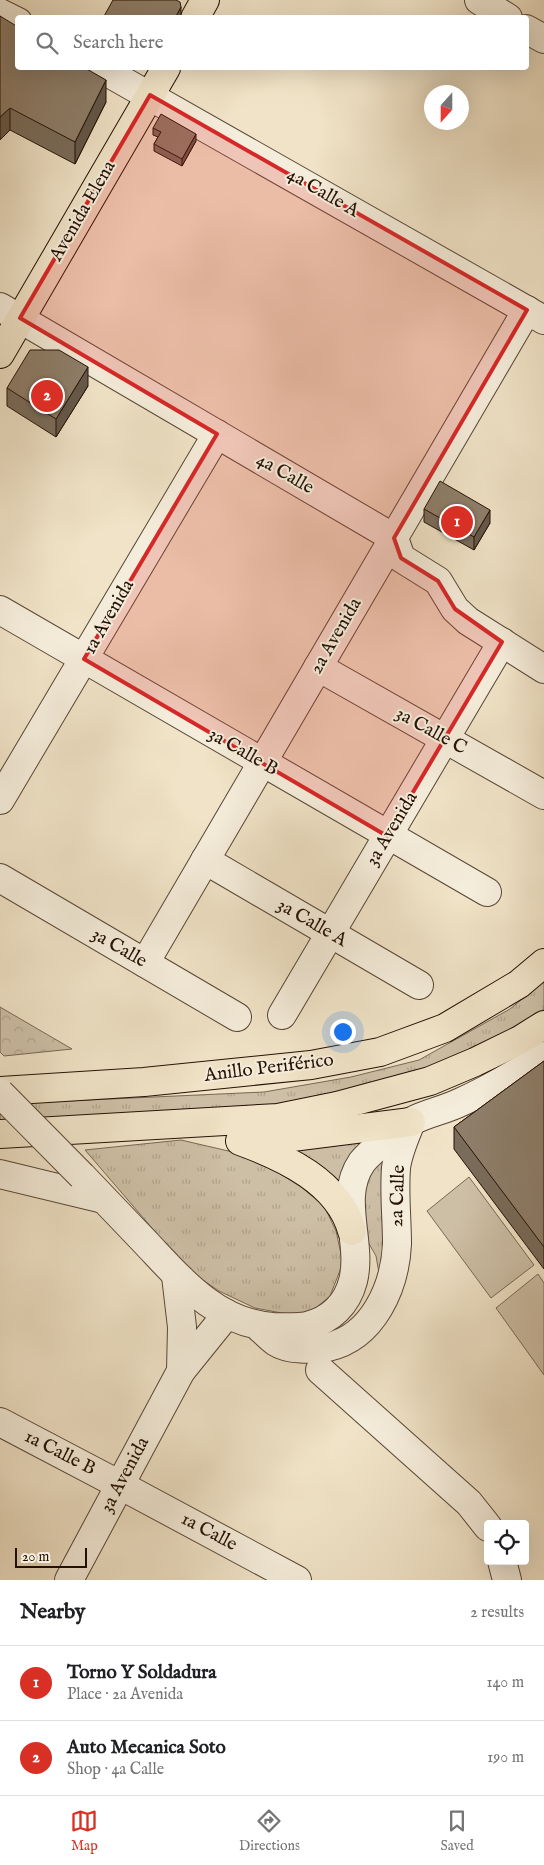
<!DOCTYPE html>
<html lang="en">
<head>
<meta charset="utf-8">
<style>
	:root { --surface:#fff; --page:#f2f2f2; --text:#202124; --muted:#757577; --line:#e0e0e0; --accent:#d93025 }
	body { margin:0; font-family:"IM FELL English",serif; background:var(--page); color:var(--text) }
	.controls { position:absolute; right:15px; bottom:15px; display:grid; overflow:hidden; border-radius:5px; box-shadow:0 5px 20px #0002 }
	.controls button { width:45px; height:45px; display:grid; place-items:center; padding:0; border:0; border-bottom:1px solid var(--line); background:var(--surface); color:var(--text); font:25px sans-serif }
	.compass { position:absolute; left:424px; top:85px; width:45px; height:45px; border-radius:50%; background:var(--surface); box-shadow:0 5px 20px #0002; rotate:201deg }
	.scale { position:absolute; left:15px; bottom:12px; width:72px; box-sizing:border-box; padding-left:5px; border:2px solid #241105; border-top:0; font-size:14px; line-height:18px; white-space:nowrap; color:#241105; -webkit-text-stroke:4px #f5eddb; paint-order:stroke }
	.you { position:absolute; left:342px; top:1031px; width:18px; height:18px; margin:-12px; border:4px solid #fff; border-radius:50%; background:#1a73e8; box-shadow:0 0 0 8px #1a73e833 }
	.badge { display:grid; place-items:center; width:32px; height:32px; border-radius:50%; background:var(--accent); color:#fff; font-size:16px; font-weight:700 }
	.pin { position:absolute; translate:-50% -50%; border:2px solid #fff; box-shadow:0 1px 5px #0006 }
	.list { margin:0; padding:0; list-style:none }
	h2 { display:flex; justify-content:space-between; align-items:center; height:65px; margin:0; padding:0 20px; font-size:21px }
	h2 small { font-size:16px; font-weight:400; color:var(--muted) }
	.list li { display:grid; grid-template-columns:32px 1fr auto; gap:15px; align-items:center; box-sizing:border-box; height:75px; padding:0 20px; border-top:1px solid var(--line) }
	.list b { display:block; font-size:19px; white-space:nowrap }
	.list p { margin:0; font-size:16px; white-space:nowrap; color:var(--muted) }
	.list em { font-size:16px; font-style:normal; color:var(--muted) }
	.icon { flex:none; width:28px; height:28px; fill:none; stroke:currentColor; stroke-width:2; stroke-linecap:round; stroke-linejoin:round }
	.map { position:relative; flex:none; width:544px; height:1580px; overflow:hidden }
	.search { position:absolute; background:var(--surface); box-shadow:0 5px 20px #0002; left:15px; right:15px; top:15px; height:55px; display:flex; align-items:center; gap:12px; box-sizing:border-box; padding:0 18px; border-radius:5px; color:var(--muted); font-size:19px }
	.sheet { height:215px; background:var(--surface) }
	nav { display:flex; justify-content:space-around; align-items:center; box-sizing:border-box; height:70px; border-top:1px solid var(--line); background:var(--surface); font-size:14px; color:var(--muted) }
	nav a { display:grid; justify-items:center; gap:2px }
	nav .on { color:var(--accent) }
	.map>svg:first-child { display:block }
</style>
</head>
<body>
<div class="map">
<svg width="544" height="1580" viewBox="0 0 544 1580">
	<defs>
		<pattern id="grass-tufts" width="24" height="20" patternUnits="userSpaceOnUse" patternTransform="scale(1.25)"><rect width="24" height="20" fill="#cdbfa6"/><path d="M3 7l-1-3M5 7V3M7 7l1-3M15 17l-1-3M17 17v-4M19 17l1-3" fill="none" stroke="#b0a38d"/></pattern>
		<pattern id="forest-crowns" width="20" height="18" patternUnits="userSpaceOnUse" patternTransform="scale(1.25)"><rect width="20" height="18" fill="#cdbfa6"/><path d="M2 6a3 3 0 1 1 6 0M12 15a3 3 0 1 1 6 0" fill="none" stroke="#b0a38d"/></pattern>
	</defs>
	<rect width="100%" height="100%" fill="#f0e3c7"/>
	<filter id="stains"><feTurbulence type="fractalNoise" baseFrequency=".004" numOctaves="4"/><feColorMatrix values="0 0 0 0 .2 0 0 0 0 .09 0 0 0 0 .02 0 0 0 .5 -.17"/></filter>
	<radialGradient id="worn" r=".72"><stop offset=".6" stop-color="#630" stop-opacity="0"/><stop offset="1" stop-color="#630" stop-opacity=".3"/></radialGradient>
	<g fill="url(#grass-tufts)" stroke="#786856">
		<path d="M 544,981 L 544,1009 L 520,1025 L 423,1073 L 355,1091 L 270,1105 L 0,1121 L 0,1104 L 264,1092 L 351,1077 L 419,1060 L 510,1009 Z"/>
		<path d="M 370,1137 L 340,1189 L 278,1145 Z"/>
		<path d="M 181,1140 L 237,1153 L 274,1170 L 301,1187 L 324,1206 L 336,1231 L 343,1263 L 330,1296 L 310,1313 L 287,1314 L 255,1308 L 219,1291 L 188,1270 L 85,1150 Z"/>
		<path d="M 390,1148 L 385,1235 L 379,1273 L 376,1256 L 364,1235 L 363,1189 L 372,1165 Z"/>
	</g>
	<path fill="url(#forest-crowns)" stroke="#786856" d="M 0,1007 L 72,1049 L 4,1056 L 0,1052 Z"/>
	<g fill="#cdbfa6" stroke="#786856">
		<path d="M 469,1177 L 534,1265 L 491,1298 L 427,1211 Z"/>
		<path d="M 538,1274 L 544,1283 L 544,1375 L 496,1308 Z"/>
	</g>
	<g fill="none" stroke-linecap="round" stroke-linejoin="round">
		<g stroke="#574636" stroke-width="30">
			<g id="minor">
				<path d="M 479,0 L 508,18"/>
				<path d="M 0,13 L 18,22"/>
				<path d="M 526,29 L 544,39"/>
				<path d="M 100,68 L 544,320"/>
				<path d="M 0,307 L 394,538 L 401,558 L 438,581 L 455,609 L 468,621 L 544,669"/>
				<path d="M 0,610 L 487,892"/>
				<path d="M 318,667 L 544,795"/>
				<path d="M 0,800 L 217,434"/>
				<path d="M 205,860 L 419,985"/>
				<path d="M 0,878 L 237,1017"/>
				<path d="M 145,963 L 527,310"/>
				<path d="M 282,1015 L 502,642"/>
				<path d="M 0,1174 L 103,1199"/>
				<path d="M 82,1176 C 103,1198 125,1221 147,1244 C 183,1282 217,1323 273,1327 C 285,1327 295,1328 307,1326 C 331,1320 347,1304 353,1281 C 363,1242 337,1198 362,1162 C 370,1152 400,1127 412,1121 C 427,1113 445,1110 461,1102 C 490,1089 517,1073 544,1056"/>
				<path d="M 176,1276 L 182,1327 L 181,1371"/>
				<path d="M 261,1329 C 266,1333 270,1338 276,1342 C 288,1350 313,1350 328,1347 C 373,1337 395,1287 397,1244 C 397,1219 394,1194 396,1168 C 398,1152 405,1137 411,1122"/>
				<path d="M 320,1370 L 469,1503 L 488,1527"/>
				<path d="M 0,1422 L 120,1485 L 297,1580"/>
				<path d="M 502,1561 L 507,1580"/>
				<path d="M 69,1580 L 181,1371 L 227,1314"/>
			</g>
		</g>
		<g stroke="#241105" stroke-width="30">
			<g id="major">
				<path d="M 195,18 L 205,0"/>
				<path d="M 0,354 L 166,68"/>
			</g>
		</g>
		<g stroke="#241105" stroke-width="30">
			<g id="highway">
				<path d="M 0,1091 L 144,1082 L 311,1065 L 380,1052 L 445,1028 L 519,984 L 544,963"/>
				<path d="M 245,1132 L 292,1137 L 411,1122"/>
				<path d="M 0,1134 L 278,1118 L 337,1106 L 430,1081 L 475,1062 L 520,1040 L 544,1025"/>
				<path d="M 240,1141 C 284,1157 339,1182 352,1231"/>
			</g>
		</g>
		<use href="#minor" stroke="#f5eddb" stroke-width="28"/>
		<use href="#major" stroke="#f0e3c7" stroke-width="28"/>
		<use href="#highway" stroke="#f0e3c7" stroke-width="28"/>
		<g stroke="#574636" stroke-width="30" stroke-linecap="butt">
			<path id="minor-bridge" d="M 0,1093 L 82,1176"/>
		</g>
		<use href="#minor-bridge" stroke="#f5eddb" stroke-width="28"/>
	</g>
	<g fill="#7a6c5b" stroke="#241105">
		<path d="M 0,16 L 106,102 L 75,164 L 10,130 L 0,140 Z"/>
		<path d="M 153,128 L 196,141 L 182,166 L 154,151 L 154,144 L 158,137 L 153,135 Z"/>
		<path d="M 88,386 L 56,437 L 7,406 L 7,388 Z"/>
		<path d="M 424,509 L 490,523 L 474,550 L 424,522 Z"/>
		<path d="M 544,1061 L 544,1269 L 454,1149 L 454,1127 Z"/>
	</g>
	<g fill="#63584a" stroke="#241105">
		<path d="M 181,7 L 181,18 L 175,18 Z"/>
		<path d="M 106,80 L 106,102 L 75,164 L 75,142 Z"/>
		<path d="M 10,108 L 10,130 L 0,140 L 0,117 Z"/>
		<path d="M 196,134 L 196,141 L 182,166 L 182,159 Z"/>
		<path d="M 88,367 L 88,386 L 56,437 L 56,419 Z"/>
		<path d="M 490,510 L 490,523 L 474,550 L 474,537 Z"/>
	</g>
	<g fill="#8e7e6a" stroke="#241105">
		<path d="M 113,0 L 176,0 L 180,2 L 181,7 L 175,18 L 103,18 Z"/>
		<path d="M 0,16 L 18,27 L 18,68 L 85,68 L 106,80 L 75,142 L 10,108 L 0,117 Z"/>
		<path d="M 161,114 L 196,134 L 182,159 L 154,144 L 161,132 L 153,128 Z"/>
		<path d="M 30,350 L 59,350 L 88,367 L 56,419 L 7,388 Z"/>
		<path d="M 440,481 L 490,510 L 474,537 L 424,509 Z"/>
		<path d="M 544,1061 L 544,1247 L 454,1127 Z"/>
	</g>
	<path fill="#d62828" fill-opacity="0.2" stroke="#d62828" stroke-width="4" stroke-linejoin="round" d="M 150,95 L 527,310 L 394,538 L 401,558 L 438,581 L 455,609 L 502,642 L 387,836 L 84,659 L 217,434 L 20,318 Z"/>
	<g text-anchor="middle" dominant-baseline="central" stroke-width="4" stroke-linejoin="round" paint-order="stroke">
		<g font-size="19" fill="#241105" stroke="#f5eddb">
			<text transform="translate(323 193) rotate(30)">4a Calle A</text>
			<text transform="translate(83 211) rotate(-60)">Avenida Elena</text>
			<text transform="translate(285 474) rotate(30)">4a Calle</text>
			<text transform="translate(109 617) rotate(-60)">1a Avenida</text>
			<text transform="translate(336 636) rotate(-60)">2a Avenida</text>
			<text transform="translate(431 731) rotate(29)">3a Calle C</text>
			<text transform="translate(243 752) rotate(30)">3a Calle B</text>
			<text transform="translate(392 829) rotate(-59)">3a Avenida</text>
			<text transform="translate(312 923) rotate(30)">3a Calle A</text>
			<text transform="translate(119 948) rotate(30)">3a Calle</text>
			<text transform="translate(269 1068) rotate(-7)">Anillo Periférico</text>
			<text transform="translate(398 1196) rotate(-88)">2a Calle</text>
			<text transform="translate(60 1453) rotate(27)">1a Calle B</text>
			<text transform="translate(125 1475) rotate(-62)">3a Avenida</text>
			<text transform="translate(209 1532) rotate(28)">1a Calle</text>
		</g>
	</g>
	<rect width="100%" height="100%" filter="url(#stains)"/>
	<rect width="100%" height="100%" fill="url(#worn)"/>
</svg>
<div class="controls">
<button><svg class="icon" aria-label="locate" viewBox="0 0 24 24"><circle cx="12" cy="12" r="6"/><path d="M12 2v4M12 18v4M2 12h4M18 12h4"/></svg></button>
</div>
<svg class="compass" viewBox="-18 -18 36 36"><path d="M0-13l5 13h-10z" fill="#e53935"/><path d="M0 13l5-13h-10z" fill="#757577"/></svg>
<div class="scale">20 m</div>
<div class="you"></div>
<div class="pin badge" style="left:457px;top:522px">1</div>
<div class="pin badge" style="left:47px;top:396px">2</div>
<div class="search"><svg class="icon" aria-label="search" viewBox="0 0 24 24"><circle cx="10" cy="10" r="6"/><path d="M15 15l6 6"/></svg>Search here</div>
</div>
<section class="sheet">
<h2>Nearby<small>2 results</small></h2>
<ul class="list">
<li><span class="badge">1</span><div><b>Torno Y Soldadura</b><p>Place · 2a Avenida</p></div><em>140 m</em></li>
<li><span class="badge">2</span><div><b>Auto Mecanica Soto</b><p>Shop · 4a Calle</p></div><em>190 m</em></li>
</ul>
</section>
<nav>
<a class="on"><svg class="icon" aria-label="map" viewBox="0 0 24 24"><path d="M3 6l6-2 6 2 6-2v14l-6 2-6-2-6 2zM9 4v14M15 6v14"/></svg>Map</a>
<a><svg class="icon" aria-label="directions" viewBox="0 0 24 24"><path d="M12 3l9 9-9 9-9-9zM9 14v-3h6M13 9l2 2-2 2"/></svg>Directions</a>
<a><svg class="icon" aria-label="saved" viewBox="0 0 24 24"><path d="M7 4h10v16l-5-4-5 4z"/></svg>Saved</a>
</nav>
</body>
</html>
